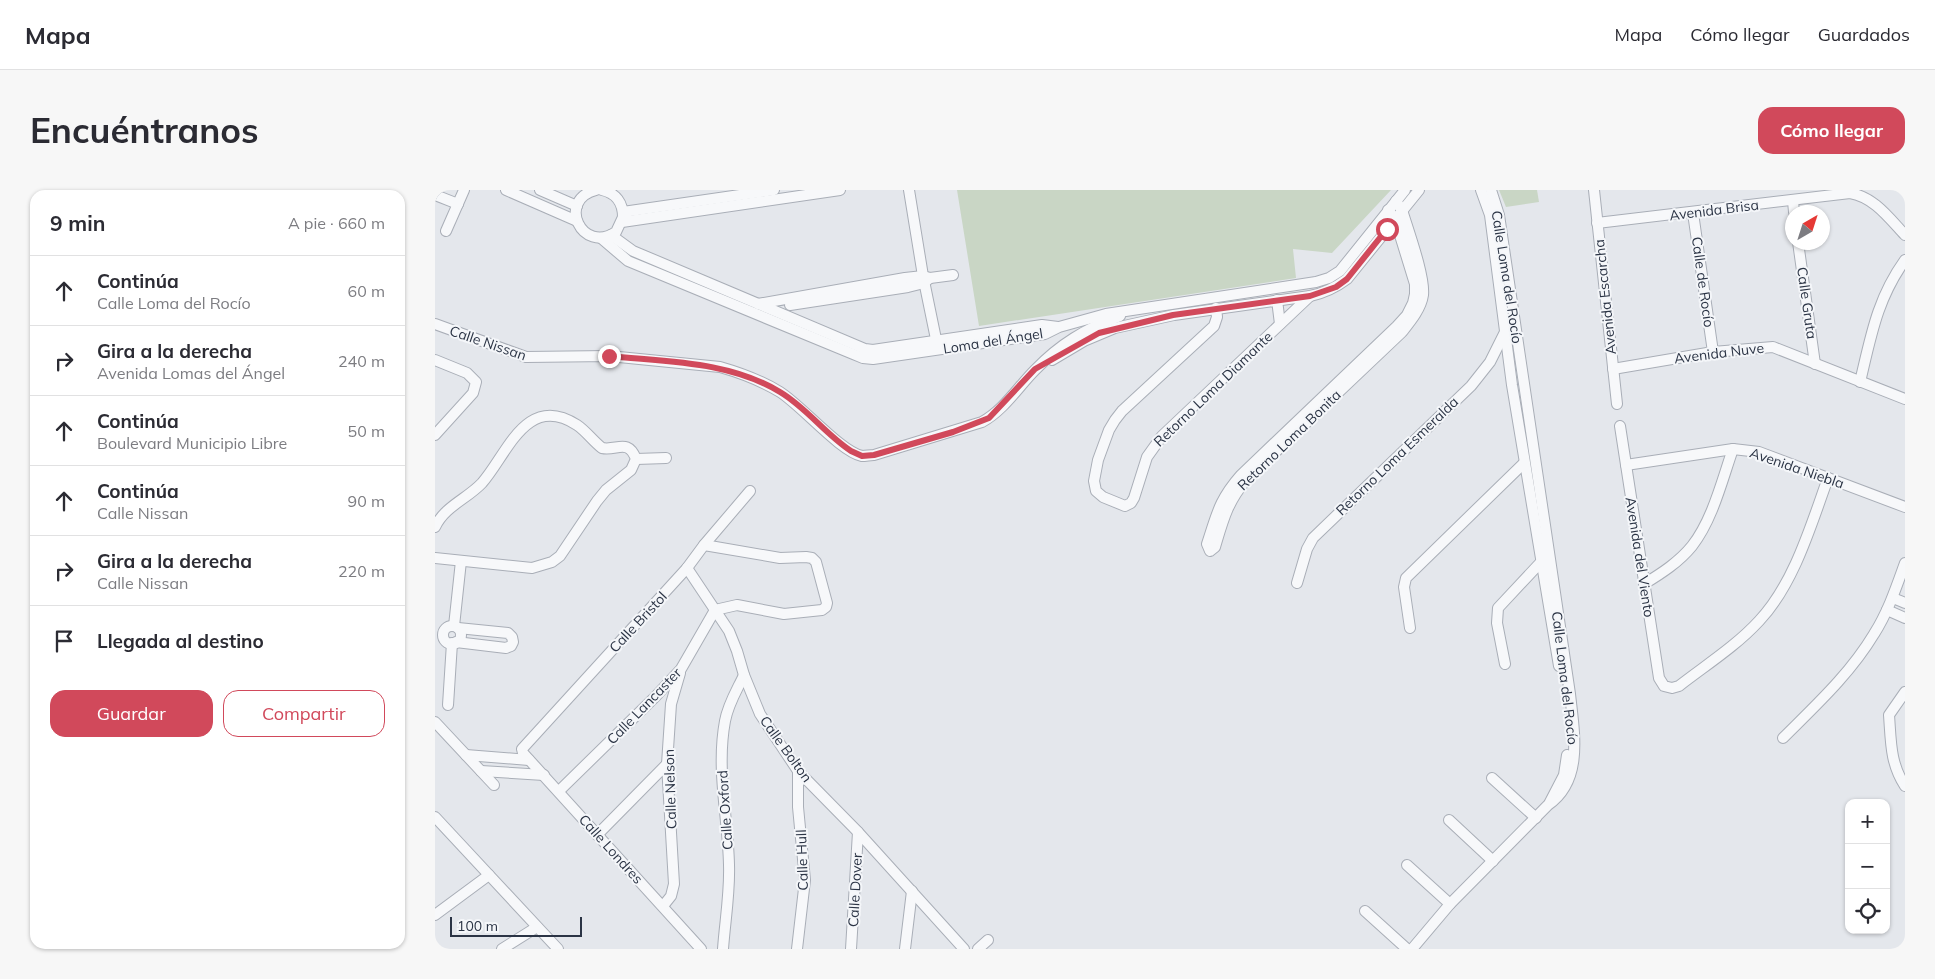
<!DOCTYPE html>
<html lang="es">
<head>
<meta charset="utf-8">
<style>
	:root { --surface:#fff; --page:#f7f7f7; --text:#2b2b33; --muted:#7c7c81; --line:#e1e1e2; --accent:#d1495b }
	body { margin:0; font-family:Mulish,sans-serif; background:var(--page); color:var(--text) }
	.controls { position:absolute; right:15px; bottom:15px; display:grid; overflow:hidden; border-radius:10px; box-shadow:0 1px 4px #0004 }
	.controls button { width:45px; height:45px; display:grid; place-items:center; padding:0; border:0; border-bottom:1px solid var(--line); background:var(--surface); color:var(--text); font:25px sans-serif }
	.compass { position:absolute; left:1350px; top:15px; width:45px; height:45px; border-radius:50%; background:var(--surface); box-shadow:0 1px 4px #0004; rotate:39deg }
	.scale { position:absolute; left:15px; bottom:12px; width:132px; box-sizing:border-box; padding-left:5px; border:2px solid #2b3445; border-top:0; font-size:14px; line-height:18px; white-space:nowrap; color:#2b3445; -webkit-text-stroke:4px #f4f6f9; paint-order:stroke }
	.stop { position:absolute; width:15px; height:15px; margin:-11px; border:4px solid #d1495b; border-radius:50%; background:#fff }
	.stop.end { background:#d1495b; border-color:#fff; box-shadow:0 1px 5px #0008 }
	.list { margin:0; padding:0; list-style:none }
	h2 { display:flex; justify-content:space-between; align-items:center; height:65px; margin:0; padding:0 20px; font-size:21px }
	h2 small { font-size:16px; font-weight:400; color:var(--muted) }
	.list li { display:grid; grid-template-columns:32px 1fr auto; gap:15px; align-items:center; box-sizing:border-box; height:70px; padding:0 20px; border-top:1px solid var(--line) }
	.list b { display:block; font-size:19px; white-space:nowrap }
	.list p { margin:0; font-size:16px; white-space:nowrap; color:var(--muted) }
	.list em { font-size:16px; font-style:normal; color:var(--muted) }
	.actions { display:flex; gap:10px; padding:15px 20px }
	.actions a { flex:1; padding:11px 0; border:1px solid var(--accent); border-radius:15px; text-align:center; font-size:18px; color:var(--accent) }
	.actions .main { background:var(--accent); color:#fff }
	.icon { flex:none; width:28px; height:28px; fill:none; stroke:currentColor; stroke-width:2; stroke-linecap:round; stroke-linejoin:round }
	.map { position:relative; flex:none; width:1470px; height:759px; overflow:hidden; border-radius:15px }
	header { display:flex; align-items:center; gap:30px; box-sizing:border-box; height:70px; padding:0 25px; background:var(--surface); border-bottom:1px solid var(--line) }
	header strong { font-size:24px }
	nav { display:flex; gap:28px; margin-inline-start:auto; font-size:18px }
	.intro { display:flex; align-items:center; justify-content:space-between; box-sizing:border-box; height:120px; padding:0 30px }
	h1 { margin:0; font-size:35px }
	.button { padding:12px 22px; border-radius:15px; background:var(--accent); color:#fff; font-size:18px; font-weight:700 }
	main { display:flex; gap:30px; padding:0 30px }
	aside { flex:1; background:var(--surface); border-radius:15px; box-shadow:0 1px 4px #0004 }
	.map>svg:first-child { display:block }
</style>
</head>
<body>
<header>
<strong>Mapa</strong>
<nav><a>Mapa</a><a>Cómo llegar</a><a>Guardados</a></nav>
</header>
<div class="intro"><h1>Encuéntranos</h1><a class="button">Cómo llegar</a></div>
<main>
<aside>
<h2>9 min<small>A pie · 660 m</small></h2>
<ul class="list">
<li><svg class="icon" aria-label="ahead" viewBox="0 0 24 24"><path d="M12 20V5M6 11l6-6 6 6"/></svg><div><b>Continúa</b><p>Calle Loma del Rocío</p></div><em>60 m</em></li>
<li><svg class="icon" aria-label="right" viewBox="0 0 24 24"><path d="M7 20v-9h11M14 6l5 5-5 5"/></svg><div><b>Gira a la derecha</b><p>Avenida Lomas del Ángel</p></div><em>240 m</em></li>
<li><svg class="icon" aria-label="ahead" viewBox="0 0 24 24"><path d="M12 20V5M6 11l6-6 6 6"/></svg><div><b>Continúa</b><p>Boulevard Municipio Libre</p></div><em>50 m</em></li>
<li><svg class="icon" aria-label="ahead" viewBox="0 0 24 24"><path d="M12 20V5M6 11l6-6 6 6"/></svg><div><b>Continúa</b><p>Calle Nissan</p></div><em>90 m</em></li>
<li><svg class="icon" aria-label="right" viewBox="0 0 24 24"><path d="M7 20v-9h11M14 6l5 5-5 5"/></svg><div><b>Gira a la derecha</b><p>Calle Nissan</p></div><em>220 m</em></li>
<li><svg class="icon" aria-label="arrive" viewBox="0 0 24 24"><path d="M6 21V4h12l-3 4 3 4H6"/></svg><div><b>Llegada al destino</b></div></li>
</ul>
<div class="actions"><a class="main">Guardar</a><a>Compartir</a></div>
</aside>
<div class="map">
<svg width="1470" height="759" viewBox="0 0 1470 759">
	<rect width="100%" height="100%" fill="#e4e7ec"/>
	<g fill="#c9d6c5">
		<path d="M 522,0 L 956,0 L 897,63 L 858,59 L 861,88 L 544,136 Z"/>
		<path d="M 1064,0 L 1102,0 L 1104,12 L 1071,17 Z"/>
	</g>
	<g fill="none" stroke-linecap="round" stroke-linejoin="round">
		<g stroke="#a9aeb7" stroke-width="12">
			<g id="minor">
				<path d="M 71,0 L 142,31"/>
				<path d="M 105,0 L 142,16"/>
				<path d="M 161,0 C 121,10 147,65 181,42 L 188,27 C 188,13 181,3 167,0"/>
				<path d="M 474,0 L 488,86 L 502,154"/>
				<path d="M 1046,0 L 1055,25 L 1077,195 L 1124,476"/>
				<path d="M 1159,0 L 1182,214"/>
				<path d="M 0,5 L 23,14"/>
				<path d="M 1358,11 L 1359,22"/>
				<path d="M 953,20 L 960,29 L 980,94 L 980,104 L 978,113 L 972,125 L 962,136 L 806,285 C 784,310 782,324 772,354 L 775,361 L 780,357 C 788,330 792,313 811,290 L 967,142 C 975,132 986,119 988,105 C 990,86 973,40 967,20 L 961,11"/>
				<path d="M 188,22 L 339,0"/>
				<path d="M 1258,23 L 1278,162"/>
				<path d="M 187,32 L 405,0"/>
				<path d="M 1162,33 L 1415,3 C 1439,7 1454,28 1470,45"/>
				<path d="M 11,41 L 29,0"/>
				<path d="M 176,45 L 198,61 L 430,159 L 438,160 L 607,135 L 623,137"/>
				<path d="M 166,48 L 193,71 L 418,164 L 428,168 L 438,169 L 610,144 L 624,137 L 671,124 L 881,92 L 894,88 L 905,81 L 970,0"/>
				<path d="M 1363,52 L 1380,174"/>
				<path d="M 842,110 L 845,134"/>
				<path d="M 323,114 L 470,88 L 488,86 L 495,88 L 518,85"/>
				<path d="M 355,115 L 473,97 L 489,93 L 495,88"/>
				<path d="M 781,118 L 782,127 L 779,136 L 687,221 L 680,230 L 674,240 L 663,270 L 659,291 L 661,301 L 668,307 L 690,316 L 696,313 L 699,308 L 712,267 L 727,246 L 875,106"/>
				<path d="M 0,134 L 91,167 L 174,166 L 285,177 C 306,183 327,191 345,202 C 367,216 406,262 427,266 C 431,266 435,265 439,265 L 547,232 C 569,220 583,197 600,180 C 625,154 650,139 685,126"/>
				<path d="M 0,170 L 32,183 L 41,192 L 38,203 L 0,245"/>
				<path d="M 617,170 L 649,151 L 680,138 L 739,125 L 875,106 C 890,103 900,98 912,89 L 984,0"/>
				<path d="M 1178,179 L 1278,162 L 1338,157 L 1470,209"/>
				<path d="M 1425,192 C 1436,146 1442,109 1470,70"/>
				<path d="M 1185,236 L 1224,488 L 1229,496 L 1237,498 L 1244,496 C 1271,475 1301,456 1324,431 C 1359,394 1376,335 1393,288"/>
				<path d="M 201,269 L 231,268"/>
				<path d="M 1191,275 L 1298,259 L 1324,262 L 1470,317"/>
				<path d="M 0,337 C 10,316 32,309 47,293 C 72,265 91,202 142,235 C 151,241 158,251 167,258 C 182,261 193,248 201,269 L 196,280 L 171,300 L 162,311 L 125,366 L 117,372 L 97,378 L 0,368"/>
				<path d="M 252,378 L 294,441 L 302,461 L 309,485 L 325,524 L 363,581 L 423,642 L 529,759"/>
				<path d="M 862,393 L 872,359 L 878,348 L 1036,196 L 1055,172 L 1070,142"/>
				<path d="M 1209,394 C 1227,383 1244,372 1257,356 C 1278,329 1287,290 1298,259"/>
				<path d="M 1458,408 L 1470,413"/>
				<path d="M 1452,420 L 1470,428"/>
				<path d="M 19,436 L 26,371"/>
				<circle cx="17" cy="445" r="9"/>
				<path d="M 975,438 L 969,397 L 971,388 L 1089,273"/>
				<path d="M 21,452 L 71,458 L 76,456 L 78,452 L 77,447 L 73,443 L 23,438"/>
				<path d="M 1070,474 L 1062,433 L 1063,418 L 1106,372 L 1110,371"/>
				<path d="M 1470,502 L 1454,525 C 1456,551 1455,573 1470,596"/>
				<path d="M 13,515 L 17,453"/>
				<path d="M 0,532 L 59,595"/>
				<path d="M 1348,548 C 1380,516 1415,484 1439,444 C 1453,422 1461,398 1470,373"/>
				<path d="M 31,565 L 94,570"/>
				<path d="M 46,581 L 109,585"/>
				<path d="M 1057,588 L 1101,628"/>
				<path d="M 124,601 L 221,506 L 246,479 L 280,420 L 302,415 L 349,424 L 387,420 L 391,417 L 392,413 L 381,372 L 377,368 L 371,367 L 345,368 L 269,355"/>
				<path d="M 1115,612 L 1129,585 L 1132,565"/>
				<path d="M 0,627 L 123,759"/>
				<path d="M 1014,630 L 1058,671"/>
				<path d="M 162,645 L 232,574"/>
				<path d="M 972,675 L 1015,714"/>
				<path d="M 228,716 L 236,706 L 239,694 L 232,574 L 236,514 L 245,483"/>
				<path d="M 930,721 L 972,759"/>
				<path d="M 0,725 L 54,685"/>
				<path d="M 67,759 L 102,737"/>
				<path d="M 266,759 L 88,563 L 87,559 L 252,378 L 269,355 L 315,301"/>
				<path d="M 288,759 C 290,731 295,703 294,675 C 293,627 281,579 290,531 C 293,514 302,500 309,485"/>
				<path d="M 362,759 L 370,690 L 363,617 L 363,581"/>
				<path d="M 416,759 L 423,642"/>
				<path d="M 470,759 L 477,701"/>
				<path d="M 543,759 L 553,750"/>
				<path d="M 977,759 L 1015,714 L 1113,615 C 1149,590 1139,542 1135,504 L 1064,25 L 1056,0"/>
			</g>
		</g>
		<use href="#minor" stroke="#f7f8fa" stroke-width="10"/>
	</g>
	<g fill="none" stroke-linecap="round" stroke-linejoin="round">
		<path stroke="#d1495b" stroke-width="6" d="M 174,166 C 232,172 294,171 345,202 C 372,218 390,244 416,261 L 427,266 L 439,265 L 518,242 L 554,228 L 600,179 L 664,143 L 738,125 L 875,106 L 901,97 L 912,89 L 952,39"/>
	</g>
	<g text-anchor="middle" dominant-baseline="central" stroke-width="4" stroke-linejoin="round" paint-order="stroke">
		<g font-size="14" fill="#2b3445" stroke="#f4f6f9">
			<text transform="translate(1279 20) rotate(-7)">Avenida Brisa</text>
			<text transform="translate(1072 87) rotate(81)">Calle Loma del Rocío</text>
			<text transform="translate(1268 92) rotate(82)">Calle de Rocío</text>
			<text transform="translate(1170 107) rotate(-96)">Avenida Escarcha</text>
			<text transform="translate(1372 113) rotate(82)">Calle Gruta</text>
			<text transform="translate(558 151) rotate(-9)">Loma del Ángel</text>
			<text transform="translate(53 153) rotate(19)">Calle Nissan</text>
			<text transform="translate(1284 163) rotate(-7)">Avenida Nuve</text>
			<text transform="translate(778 199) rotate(-44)">Retorno Loma Diamante</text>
			<text transform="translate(854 250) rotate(-44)">Retorno Loma Bonita</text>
			<text transform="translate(962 266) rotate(-44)">Retorno Loma Esmeralda</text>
			<text transform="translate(1362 278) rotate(19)">Avenida Niebla</text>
			<text transform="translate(1205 367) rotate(81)">Avenida del Viento</text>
			<text transform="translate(203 432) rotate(-47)">Calle Bristol</text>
			<text transform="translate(1130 488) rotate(83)">Calle Loma del Rocío</text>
			<text transform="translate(209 516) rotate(-46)">Calle Lancaster</text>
			<text transform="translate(351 559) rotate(54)">Calle Bolton</text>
			<text transform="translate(235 599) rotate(-92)">Calle Nelson</text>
			<text transform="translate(290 620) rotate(-94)">Calle Oxford</text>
			<text transform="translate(176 659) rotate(48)">Calle Londres</text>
			<text transform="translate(367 670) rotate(-92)">Calle Hull</text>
			<text transform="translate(420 700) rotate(-87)">Calle Dover</text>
		</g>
	</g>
</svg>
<div class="controls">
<button>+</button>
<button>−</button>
<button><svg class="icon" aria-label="locate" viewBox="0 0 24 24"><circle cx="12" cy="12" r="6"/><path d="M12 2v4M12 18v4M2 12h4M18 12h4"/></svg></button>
</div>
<svg class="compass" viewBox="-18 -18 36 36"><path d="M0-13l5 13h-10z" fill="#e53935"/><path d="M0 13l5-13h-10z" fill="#7c7c81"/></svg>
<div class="scale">100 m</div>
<div class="stop" style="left:952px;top:39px"></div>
<div class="stop end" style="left:174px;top:166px"></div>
</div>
</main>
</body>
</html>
